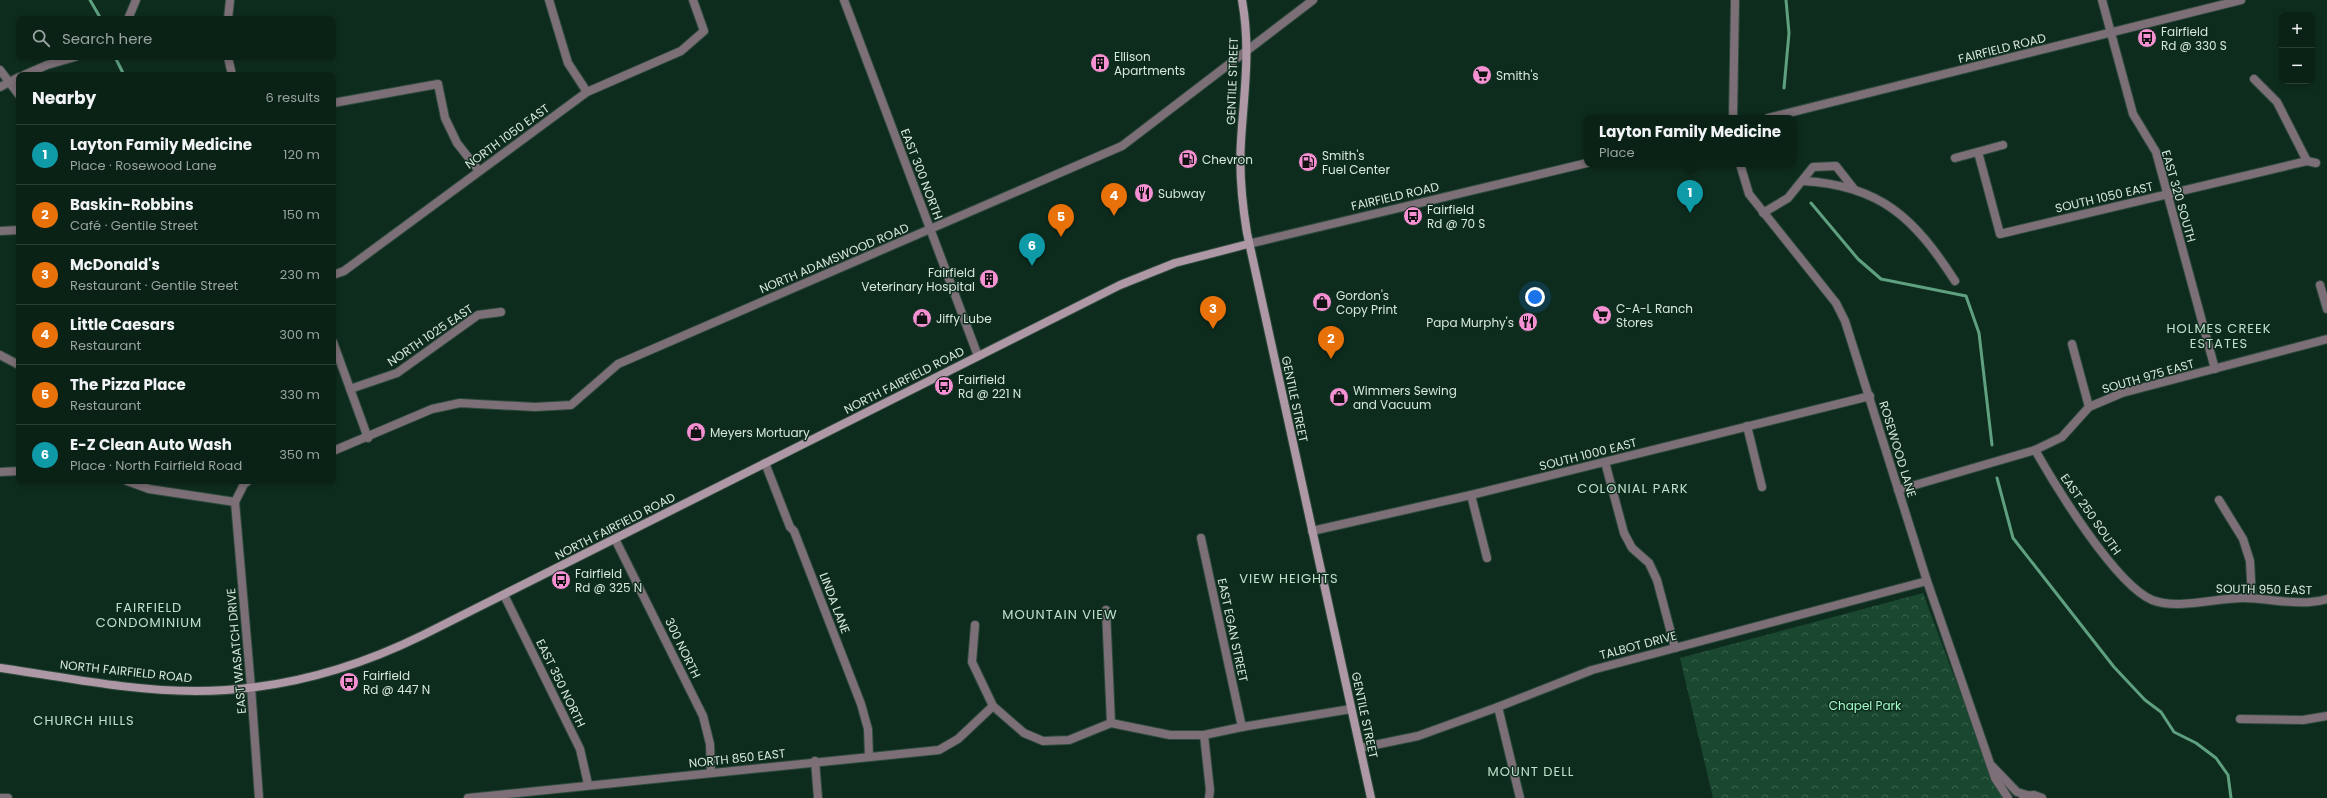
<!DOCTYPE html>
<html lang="en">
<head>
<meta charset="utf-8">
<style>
	:root { --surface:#0a2116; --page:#13291f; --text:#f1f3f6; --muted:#99a3a1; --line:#2a3e35; --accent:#f591d2 }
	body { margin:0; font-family:Poppins,sans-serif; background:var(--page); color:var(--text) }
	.controls { position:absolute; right:12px; top:12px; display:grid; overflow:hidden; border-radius:8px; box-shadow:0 2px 6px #0003 }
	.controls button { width:36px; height:36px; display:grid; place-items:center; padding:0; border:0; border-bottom:1px solid var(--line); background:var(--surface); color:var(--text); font:20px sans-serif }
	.you { position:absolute; left:1535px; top:297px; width:14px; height:14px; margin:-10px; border:3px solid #fff; border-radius:50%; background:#1a73e8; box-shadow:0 0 0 6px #1a73e833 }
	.badge { display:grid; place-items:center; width:26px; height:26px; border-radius:50%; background:var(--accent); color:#fff; font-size:13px; font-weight:700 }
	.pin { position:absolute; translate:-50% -33px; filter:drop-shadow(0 1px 2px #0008) }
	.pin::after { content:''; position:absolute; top:21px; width:14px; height:12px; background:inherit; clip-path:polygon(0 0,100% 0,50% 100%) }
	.popup { position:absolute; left:1584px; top:115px; width:212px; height:52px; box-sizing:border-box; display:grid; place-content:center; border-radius:8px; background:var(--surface); filter:drop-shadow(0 1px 3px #0005); font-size:13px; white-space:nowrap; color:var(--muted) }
	.popup b { font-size:15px; color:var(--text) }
	.popup::after { content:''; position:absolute; left:50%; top:100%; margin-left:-8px; border:8px solid transparent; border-top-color:var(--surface) }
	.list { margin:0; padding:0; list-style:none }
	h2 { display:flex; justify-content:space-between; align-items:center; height:52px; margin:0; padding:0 16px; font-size:17px }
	h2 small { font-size:13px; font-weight:400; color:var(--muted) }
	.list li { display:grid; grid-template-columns:26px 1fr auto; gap:12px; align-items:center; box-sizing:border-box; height:60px; padding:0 16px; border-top:1px solid var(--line) }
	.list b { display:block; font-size:15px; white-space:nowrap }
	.list p { margin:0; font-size:13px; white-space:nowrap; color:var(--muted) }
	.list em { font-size:13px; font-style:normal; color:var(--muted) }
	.icon { flex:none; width:22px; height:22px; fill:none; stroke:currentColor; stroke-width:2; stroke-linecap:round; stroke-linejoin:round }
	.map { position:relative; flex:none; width:2327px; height:798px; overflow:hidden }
	.search { position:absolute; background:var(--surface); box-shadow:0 2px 6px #0003; left:16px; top:16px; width:320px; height:44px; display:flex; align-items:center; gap:10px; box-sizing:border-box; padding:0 14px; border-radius:8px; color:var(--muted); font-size:15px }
	.panel { position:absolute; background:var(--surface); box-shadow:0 2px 6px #0003; left:16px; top:72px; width:320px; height:412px; border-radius:8px }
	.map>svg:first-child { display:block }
</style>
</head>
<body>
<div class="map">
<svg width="2327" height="798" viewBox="0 0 2327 798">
	<defs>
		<pattern id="park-crowns" width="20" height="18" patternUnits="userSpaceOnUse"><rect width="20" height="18" fill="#1a4730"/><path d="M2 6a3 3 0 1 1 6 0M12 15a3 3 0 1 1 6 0" fill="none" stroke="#3b624d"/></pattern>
	</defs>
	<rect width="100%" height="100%" fill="#0e2c1d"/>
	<path fill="url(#park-crowns)" d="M 1923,593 L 1992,778 L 2007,798 L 1713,798 L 1680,658 Z"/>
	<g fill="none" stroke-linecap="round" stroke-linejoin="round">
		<g stroke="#5ea07f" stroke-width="3">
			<path d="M 90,0 L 101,19"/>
			<path d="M 115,57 L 124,75"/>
			<path d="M 1784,88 L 1789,33 L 1786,0"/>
			<path d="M 1811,203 L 1858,259 L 1881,279 L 1966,296 L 1979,333 L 1992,445"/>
			<path d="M 1997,478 L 2013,538 L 2114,667 L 2145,700 L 2161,712 L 2174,732 L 2196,743 L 2216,758 L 2228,775 L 2231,798"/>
		</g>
		<g stroke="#2e4a3c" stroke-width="10">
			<g id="minor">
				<path d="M 549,0 L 568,63 L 587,92"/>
				<path d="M 844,0 L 978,356"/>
				<path d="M 2102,0 L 2133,114 L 2156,152 L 2215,369"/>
				<path d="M 128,19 L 136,0"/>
				<path d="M 228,19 L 230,0"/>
				<path d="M 228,57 L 232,75"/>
				<path d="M 0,70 L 19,95"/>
				<path d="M 24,75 L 47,65 L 75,57"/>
				<path d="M 2254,79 L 2277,102 L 2307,161"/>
				<path d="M 0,87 L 19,77"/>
				<path d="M 333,103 L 438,84 L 445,118 L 457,143 L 479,171"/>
				<path d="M 1733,118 L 1735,0"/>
				<path d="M 1978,152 L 2000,234 L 2307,161 L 2316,163"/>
				<path d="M 1955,158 L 2003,145"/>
				<path d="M 1803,181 C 1881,185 1915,219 1955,281"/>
				<path d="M 1763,213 L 1788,198 L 1813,167 L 1836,166 L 1854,189"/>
				<path d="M 0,231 L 19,230"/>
				<path d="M 333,275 L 344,271 L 587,92 L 681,51 L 704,31 L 693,0"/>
				<path d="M 2320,285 L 2327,309"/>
				<path d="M 333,342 L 368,438"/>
				<path d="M 2072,344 L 2089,407"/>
				<path d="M 0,355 L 19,365"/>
				<path d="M 350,389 L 397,373 L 478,315 L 501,312"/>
				<path d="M 1747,426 L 1762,487"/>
				<path d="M 2035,450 C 2056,487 2115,584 2152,600 C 2177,610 2216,598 2243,598 C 2271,598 2299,607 2327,599"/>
				<path d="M 333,451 L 432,409 L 460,403 L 535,407 L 571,405 L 618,364 L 1122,146 L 1313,0"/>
				<path d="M 1605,462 L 1624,533 L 1632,548 L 1649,563 L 1657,580 L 1675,648"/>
				<path d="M 765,463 L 790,527 L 794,531 L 861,704 L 868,729 L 869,756"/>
				<path d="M 0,472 L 19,471"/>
				<path d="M 127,481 L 149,489 L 235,502"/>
				<path d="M 1898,490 L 2035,450 L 2062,437 L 2089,407 L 2122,393 L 2327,339"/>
				<path d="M 1471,495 L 1487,558"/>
				<path d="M 2219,500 L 2243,539 L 2250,561 L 2252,598"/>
				<path d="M 235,502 L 251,687"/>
				<path d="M 235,502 L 244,484 L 248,481"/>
				<path d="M 1312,531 L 1471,495 L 1870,396"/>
				<path d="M 1201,538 L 1242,727"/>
				<path d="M 615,539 L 703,716 L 710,744 L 711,773"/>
				<path d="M 504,595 L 580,749 L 588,784"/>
				<path d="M 1106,610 L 1111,723"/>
				<path d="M 975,625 L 972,662 L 993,706 L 1024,733 L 1043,741 L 1069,740 L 1111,723 L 1170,735 L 1204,735 L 1242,727 L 1351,709"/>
				<path d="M 1498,707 L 1520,798"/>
				<path d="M 2240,719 L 2303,720 L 2327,716"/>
				<path d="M 1204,735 L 1210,790 L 1209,798"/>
				<path d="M 1360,748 L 1418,736 L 1498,707 L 1592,670 L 1927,581"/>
				<path d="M 815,761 L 818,798"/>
				<path d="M 0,798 L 8,798"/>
				<path d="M 468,798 L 939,750 L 958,739 L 993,706"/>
			</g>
		</g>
		<g stroke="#2e4a3c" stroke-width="10">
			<g id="tertiary">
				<path d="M 1768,118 L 2241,0"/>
				<path d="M 1740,164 L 1749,194 L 1836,303 L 1845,321 L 1927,581 L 1995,778 L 2008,798"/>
				<path d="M 1248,244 L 1587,163"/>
				<path d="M 251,687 L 259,798"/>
				<path d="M 1992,766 L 2017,792 L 2027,795"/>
				<path d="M 2023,796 L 2034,795 L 2042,798"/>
			</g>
		</g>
		<g stroke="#2e4a3c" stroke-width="10">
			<g id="secondary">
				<path d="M 1242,0 C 1251,50 1244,91 1241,141 C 1239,171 1242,203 1247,233 L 1371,798"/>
				<path d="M 0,668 C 64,677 130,691 196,691 C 275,691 352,670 423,635 L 1120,285 L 1175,263 L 1248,244"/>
			</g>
		</g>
		<use href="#minor" stroke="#7c6f77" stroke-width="8"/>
		<use href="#tertiary" stroke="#7c6f77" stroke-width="8"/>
		<use href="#secondary" stroke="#ae98a5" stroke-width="8"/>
	</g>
	<defs>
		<g id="bus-disc" transform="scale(1)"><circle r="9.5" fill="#f591d2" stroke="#0e2c1d"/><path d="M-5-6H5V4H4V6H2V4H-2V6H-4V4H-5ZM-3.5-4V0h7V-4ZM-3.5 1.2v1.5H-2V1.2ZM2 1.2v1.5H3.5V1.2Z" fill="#111"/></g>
		<g id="building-disc" transform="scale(1)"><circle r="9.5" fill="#f591d2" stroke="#0e2c1d"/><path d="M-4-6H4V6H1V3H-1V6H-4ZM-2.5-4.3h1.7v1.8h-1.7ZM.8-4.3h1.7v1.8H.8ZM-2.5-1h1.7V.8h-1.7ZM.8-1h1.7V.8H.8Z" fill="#111"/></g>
		<g id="supermarket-disc" transform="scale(1)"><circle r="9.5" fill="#f591d2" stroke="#0e2c1d"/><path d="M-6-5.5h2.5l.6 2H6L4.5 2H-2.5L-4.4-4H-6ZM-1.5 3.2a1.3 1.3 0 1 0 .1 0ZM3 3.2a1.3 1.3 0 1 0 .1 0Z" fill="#111"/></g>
		<g id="fuel-disc" transform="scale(1)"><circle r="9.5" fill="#f591d2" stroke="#0e2c1d"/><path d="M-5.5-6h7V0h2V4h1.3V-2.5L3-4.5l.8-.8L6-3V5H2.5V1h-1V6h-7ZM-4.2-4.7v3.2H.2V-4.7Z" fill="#111"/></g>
		<g id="restaurant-disc" transform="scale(1)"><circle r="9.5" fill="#f591d2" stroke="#0e2c1d"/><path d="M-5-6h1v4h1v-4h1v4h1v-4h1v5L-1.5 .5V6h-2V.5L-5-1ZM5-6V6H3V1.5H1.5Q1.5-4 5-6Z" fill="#111"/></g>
		<g id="shop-disc" transform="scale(1)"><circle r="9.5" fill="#f591d2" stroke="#0e2c1d"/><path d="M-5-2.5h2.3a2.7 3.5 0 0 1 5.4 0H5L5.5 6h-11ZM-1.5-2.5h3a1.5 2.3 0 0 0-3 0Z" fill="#111"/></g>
	</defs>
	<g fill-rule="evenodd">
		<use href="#bus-disc" x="2147" y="38"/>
		<use href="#building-disc" x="1100" y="63"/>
		<use href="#supermarket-disc" x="1482" y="75"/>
		<use href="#fuel-disc" x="1188" y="159"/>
		<use href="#fuel-disc" x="1308" y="162"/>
		<use href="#restaurant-disc" x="1144" y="193"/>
		<use href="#bus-disc" x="1413" y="216"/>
		<use href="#building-disc" x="989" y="279"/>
		<use href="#shop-disc" x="1322" y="302"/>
		<use href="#supermarket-disc" x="1602" y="315"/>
		<use href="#shop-disc" x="922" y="318"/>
		<use href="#restaurant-disc" x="1528" y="322"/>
		<use href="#bus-disc" x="944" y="386"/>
		<use href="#shop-disc" x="1339" y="397"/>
		<use href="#shop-disc" x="696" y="432"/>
		<use href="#bus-disc" x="561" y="580"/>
		<use href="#bus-disc" x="349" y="682"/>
	</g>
	<g text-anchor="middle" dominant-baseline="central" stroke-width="3" stroke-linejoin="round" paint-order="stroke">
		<g font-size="12" fill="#d6e7dc" stroke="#0e2c1d" text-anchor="start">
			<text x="2161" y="31">Fairfield<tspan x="2161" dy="14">Rd @ 330 S</tspan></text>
			<text x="1114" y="56">Ellison<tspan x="1114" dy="14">Apartments</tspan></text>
			<text x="1496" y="75">Smith's</text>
			<text x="1322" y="155">Smith's<tspan x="1322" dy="14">Fuel Center</tspan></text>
			<text x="1202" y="159">Chevron</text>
			<text x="1158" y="193">Subway</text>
			<text x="1427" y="209">Fairfield<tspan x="1427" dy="14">Rd @ 70 S</tspan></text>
			<text x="975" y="272" text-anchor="end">Fairfield<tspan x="975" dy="14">Veterinary Hospital</tspan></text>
			<text x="1336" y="295">Gordon's<tspan x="1336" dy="14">Copy Print</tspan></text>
			<text x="1616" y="308">C-A-L Ranch<tspan x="1616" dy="14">Stores</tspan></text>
			<text x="936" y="318">Jiffy Lube</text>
			<text x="1514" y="322" text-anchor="end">Papa Murphy's</text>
			<text x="958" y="379">Fairfield<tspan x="958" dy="14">Rd @ 221 N</tspan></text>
			<text x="1353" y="390">Wimmers Sewing<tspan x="1353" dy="14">and Vacuum</tspan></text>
			<text x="710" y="432">Meyers Mortuary</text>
			<text x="575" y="573">Fairfield<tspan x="575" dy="14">Rd @ 325 N</tspan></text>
			<text x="363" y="675">Fairfield<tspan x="363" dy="14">Rd @ 447 N</tspan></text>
		</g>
		<g font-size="12" fill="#d6e7dc" stroke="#0e2c1d">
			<text transform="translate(2002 48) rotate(-14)">FAIRFIELD ROAD</text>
			<text transform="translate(1232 81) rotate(-88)">GENTILE STREET</text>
			<text transform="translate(507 136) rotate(-36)">NORTH 1050 EAST</text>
			<text transform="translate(922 174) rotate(69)">EAST 300 NORTH</text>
			<text transform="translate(1395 196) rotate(-13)">FAIRFIELD ROAD</text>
			<text transform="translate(2179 196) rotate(74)">EAST 320 SOUTH</text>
			<text transform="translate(2104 197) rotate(-13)">SOUTH 1050 EAST</text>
			<text transform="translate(834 258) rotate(-23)">NORTH ADAMSWOOD ROAD</text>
			<text transform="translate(430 335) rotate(-34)">NORTH 1025 EAST</text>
			<text transform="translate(2148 376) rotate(-16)">SOUTH 975 EAST</text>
			<text transform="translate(904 380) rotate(-27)">NORTH FAIRFIELD ROAD</text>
			<text transform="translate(1295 399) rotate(78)">GENTILE STREET</text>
			<text transform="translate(1898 449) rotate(73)">ROSEWOOD LANE</text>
			<text transform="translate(1588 454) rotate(-14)">SOUTH 1000 EAST</text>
			<text transform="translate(2091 514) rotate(55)">EAST 250 SOUTH</text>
			<text transform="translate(615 526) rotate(-27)">NORTH FAIRFIELD ROAD</text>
			<text transform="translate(2264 589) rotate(1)">SOUTH 950 EAST</text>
			<text transform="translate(835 603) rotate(69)">LINDA LANE</text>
			<text transform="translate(1233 630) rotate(78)">EAST EGAN STREET</text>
			<text transform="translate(1638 645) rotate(-15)">TALBOT DRIVE</text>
			<text transform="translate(683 648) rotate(64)">300 NORTH</text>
			<text transform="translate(236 651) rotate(-95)">EAST WASATCH DRIVE</text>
			<text transform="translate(126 671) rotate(6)">NORTH FAIRFIELD ROAD</text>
			<text transform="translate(561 683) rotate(64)">EAST 350 NORTH</text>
			<text transform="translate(1365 715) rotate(78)">GENTILE STREET</text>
			<text transform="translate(737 758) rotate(-6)">NORTH 850 EAST</text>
		</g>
		<g font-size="12" fill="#a3fac8" stroke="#0e2c1d">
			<text x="1865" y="705">Chapel Park</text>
		</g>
		<g font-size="13" letter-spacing="1" fill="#bee0cb" stroke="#0e2c1d">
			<text x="2219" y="328">HOLMES CREEK<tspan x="2219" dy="15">ESTATES</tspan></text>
			<text x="1633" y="488">COLONIAL PARK</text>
			<text x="1289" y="578">VIEW HEIGHTS</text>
			<text x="149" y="607">FAIRFIELD<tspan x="149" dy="15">CONDOMINIUM</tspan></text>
			<text x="1060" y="614">MOUNTAIN VIEW</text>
			<text x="84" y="720">CHURCH HILLS</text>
			<text x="1531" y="771">MOUNT DELL</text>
		</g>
	</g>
</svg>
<div class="controls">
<button>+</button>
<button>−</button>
</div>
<div class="you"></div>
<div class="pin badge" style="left:1690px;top:213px;background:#0f9aa8">1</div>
<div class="popup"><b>Layton Family Medicine</b>Place</div>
<div class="pin badge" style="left:1331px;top:359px;background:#e8710a">2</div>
<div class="pin badge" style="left:1213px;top:329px;background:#e8710a">3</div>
<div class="pin badge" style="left:1114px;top:216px;background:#e8710a">4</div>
<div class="pin badge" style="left:1061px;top:237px;background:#e8710a">5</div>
<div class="pin badge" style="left:1032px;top:266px;background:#0f9aa8">6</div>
<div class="search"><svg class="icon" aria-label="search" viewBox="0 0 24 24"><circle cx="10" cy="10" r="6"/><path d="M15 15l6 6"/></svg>Search here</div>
<section class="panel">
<h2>Nearby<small>6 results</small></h2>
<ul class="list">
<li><span class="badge" style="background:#0f9aa8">1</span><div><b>Layton Family Medicine</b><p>Place · Rosewood Lane</p></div><em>120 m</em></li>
<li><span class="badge" style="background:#e8710a">2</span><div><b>Baskin-Robbins</b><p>Café · Gentile Street</p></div><em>150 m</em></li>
<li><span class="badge" style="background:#e8710a">3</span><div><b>McDonald's</b><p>Restaurant · Gentile Street</p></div><em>230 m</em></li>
<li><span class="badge" style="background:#e8710a">4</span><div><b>Little Caesars</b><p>Restaurant</p></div><em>300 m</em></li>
<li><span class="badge" style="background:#e8710a">5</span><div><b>The Pizza Place</b><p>Restaurant</p></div><em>330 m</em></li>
<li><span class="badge" style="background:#0f9aa8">6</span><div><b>E-Z Clean Auto Wash</b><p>Place · North Fairfield Road</p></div><em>350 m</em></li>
</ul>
</section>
</div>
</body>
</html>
